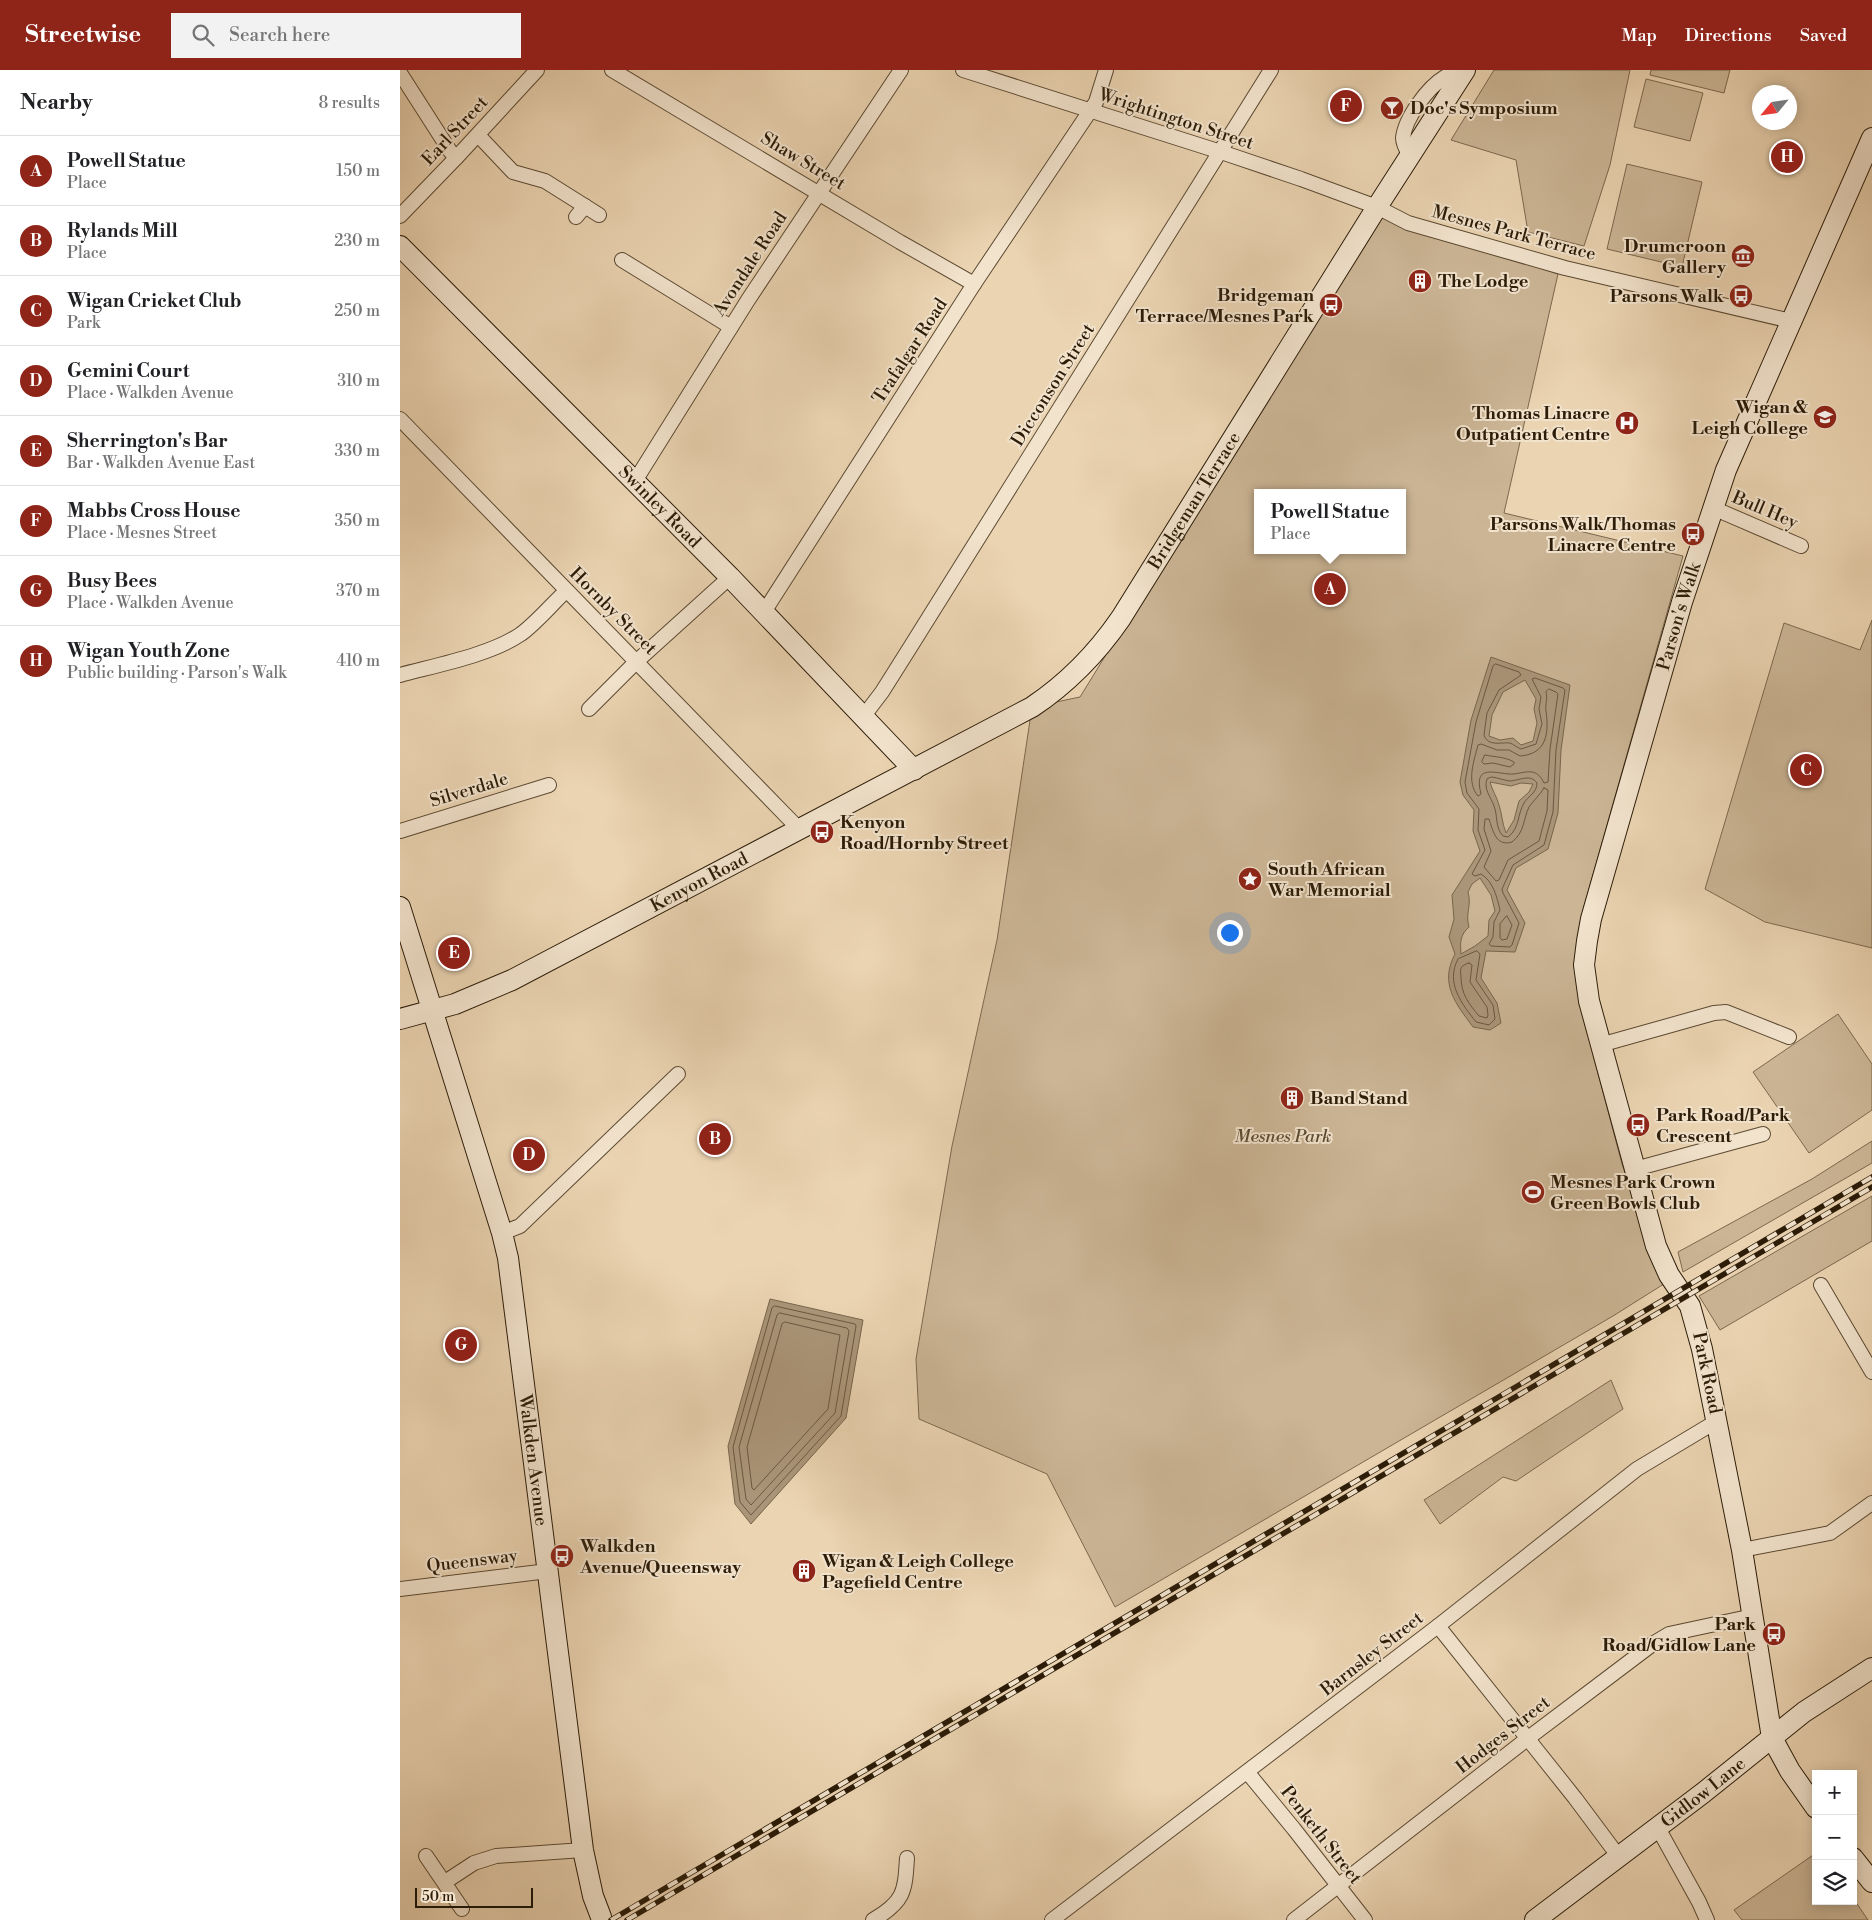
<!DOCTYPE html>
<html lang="en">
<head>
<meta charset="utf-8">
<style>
	:root { --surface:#fff; --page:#f2f2f2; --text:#202124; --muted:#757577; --line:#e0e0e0; --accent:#8f2418 }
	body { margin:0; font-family:"Libre Bodoni",serif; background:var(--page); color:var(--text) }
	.controls { position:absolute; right:15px; bottom:15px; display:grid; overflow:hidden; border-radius:0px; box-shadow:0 2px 12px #0003 }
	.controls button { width:45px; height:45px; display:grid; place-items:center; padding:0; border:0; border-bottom:1px solid var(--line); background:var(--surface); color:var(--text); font:25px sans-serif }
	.compass { position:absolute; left:1352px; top:15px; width:45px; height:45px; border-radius:50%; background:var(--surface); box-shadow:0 2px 12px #0003; rotate:241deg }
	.scale { position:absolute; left:15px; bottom:12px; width:118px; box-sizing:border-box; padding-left:5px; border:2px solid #2c1c08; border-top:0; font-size:14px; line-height:18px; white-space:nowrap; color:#2c1c08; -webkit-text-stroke:4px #f2e3cd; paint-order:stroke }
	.you { position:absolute; left:829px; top:862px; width:18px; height:18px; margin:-12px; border:4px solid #fff; border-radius:50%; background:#1a73e8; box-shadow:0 0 0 8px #1a73e833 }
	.badge { display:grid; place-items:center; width:32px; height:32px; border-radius:50%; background:var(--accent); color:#fff; font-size:16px; font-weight:700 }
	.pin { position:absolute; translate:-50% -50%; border:2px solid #fff; box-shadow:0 1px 5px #0006 }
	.popup { position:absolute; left:854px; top:419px; width:152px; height:65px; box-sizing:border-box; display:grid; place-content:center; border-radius:0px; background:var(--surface); filter:drop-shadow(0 1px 4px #0005); font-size:16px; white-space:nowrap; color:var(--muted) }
	.popup b { font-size:19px; color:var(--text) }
	.popup::after { content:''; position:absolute; left:50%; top:100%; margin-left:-10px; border:10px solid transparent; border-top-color:var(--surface) }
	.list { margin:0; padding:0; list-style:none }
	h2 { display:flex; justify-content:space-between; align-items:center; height:65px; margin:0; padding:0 20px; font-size:21px }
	h2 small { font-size:16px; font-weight:400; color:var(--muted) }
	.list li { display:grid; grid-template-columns:32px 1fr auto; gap:15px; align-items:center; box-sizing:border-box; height:70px; padding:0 20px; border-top:1px solid var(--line) }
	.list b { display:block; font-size:19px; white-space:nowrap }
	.list p { margin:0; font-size:16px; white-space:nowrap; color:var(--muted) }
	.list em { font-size:16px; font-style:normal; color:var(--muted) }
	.icon { flex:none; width:28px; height:28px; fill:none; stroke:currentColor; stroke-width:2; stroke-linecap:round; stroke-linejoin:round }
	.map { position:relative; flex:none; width:1472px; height:1850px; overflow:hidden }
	header { display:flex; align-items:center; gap:30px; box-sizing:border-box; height:70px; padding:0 25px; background:var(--accent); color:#fff }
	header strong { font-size:24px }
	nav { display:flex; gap:28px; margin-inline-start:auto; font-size:18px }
	.search { width:350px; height:45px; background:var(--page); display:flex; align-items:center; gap:12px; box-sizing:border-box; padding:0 18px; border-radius:0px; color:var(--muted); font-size:19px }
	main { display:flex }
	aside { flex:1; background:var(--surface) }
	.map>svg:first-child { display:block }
</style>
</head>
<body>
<header>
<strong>Streetwise</strong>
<div class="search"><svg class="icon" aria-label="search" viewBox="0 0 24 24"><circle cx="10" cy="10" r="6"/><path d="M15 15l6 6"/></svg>Search here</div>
<nav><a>Map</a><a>Directions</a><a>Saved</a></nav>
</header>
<main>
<aside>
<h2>Nearby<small>8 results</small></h2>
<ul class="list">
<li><span class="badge">A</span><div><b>Powell Statue</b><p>Place</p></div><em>150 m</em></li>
<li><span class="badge">B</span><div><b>Rylands Mill</b><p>Place</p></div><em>230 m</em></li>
<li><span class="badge">C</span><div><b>Wigan Cricket Club</b><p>Park</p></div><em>250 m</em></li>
<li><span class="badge">D</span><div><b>Gemini Court</b><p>Place · Walkden Avenue</p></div><em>310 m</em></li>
<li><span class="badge">E</span><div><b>Sherrington's Bar</b><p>Bar · Walkden Avenue East</p></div><em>330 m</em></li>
<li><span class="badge">F</span><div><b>Mabbs Cross House</b><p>Place · Mesnes Street</p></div><em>350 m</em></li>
<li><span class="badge">G</span><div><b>Busy Bees</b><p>Place · Walkden Avenue</p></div><em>370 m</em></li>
<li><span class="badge">H</span><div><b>Wigan Youth Zone</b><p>Public building · Parson's Walk</p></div><em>410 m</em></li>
</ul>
</aside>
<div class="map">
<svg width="1472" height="1850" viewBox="0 0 1472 1850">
	<rect width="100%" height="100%" fill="#ebd4b2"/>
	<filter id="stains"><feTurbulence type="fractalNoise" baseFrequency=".004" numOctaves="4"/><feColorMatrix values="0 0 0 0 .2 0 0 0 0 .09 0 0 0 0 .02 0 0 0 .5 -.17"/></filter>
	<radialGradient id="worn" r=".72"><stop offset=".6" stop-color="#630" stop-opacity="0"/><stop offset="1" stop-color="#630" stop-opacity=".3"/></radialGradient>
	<g fill="#cbb595" stroke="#7c684e" fill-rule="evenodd">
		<path d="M 1094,0 L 1230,0 L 1210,95 L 1184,176 L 1128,162 L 1116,90 L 1051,70 Z"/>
		<path d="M 1251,0 L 1330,0 L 1324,23 L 1250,5 Z"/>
		<path d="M 1246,9 L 1303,23 L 1290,71 L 1234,57 Z"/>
		<path d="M 1227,94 L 1302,112 L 1282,197 L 1207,179 Z"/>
		<path d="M 977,137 L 1008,153 L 1158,204 L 1104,443 L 1283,486 L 1183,840 L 1176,886 L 1179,922 L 1195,992 L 1222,1094 L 1254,1186 L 1267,1212 L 1213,1246 L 715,1537 L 647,1404 L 519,1349 L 516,1289 L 552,1076 L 597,870 L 632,637 L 680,627 L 736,536 ZM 858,423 L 1002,423 L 1002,480 L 858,480 Z"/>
		<path d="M 1472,550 L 1472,878 L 1365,852 L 1305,819 L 1384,553 L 1460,580 Z"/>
		<path d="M 1438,944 L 1472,994 L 1472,1040 L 1409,1083 L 1353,1002 Z"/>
		<path d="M 1472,1071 L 1472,1093 L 1283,1202 L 1278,1182 L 1412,1109 Z"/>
		<path d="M 1472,1126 L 1472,1171 L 1320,1260 L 1299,1226 Z"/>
		<path d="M 1211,1310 L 1223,1339 L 1116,1411 L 1103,1407 L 1040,1454 L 1024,1430 Z"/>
		<path d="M 1416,1783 L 1416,1831 L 1453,1831 L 1453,1828 L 1468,1850 L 1342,1850 L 1334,1840 Z"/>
	</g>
	<g fill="#aa9578" stroke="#78654b" fill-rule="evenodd">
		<path d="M 1091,587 L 1170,615 L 1161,680 L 1158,743 L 1148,779 L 1116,798 L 1107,820 L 1125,853 L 1115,882 L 1086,881 L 1081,908 L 1097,933 L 1101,953 L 1090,960 L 1073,957 C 1056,934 1039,914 1055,884 L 1049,867 L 1054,849 L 1052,825 L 1080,781 L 1073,761 L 1074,740 L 1063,725 L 1060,712 L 1071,650 ZM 1125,610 L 1136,629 L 1134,639 L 1137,653 L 1133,671 L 1121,675 L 1113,668 L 1100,670 L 1089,666 L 1092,645 L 1103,622 ZM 1090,712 L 1111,716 L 1121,713 L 1133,714 L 1129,722 L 1119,731 L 1114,750 L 1106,763 C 1102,753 1102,744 1099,735 C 1097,727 1092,720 1090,712 ZM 1080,808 L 1091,825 L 1095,841 L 1089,850 L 1088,866 L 1075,876 L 1061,884 C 1060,872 1060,865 1069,857 C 1065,843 1072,836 1068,822 L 1072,814 Z"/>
		<path d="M 370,1229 L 463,1250 L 446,1348 L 351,1454 L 335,1434 L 328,1376 Z"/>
	</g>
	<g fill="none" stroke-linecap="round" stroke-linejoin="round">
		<g stroke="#6b5840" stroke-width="1">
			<path d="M 1096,594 L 1119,602 L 1121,605 L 1099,620 L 1087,643 L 1084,665 C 1088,677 1101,672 1110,673 C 1113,674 1118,678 1121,679 L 1136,674 L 1142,654 L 1139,639 L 1141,627 L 1132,609 L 1135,608 L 1163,618 L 1165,620 L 1156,680 L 1153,742 L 1144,775 L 1113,795 L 1102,819 L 1103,823 L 1119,853 L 1112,875 L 1110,877 L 1091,876 L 1089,874 L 1093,867 L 1094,852 L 1100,840 C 1097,827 1093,811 1081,804 L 1075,806 L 1072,804 L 1085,780 L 1078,760 L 1079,739 L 1067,723 L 1065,712 L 1076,652 L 1093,596 Z"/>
			<path d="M 1149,619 L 1156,622 L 1158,624 L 1150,679 L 1148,712 L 1144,713 C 1135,694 1123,705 1109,704 C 1090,702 1074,696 1081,724 L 1078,726 C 1066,712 1074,691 1078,675 L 1081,674 L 1097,680 L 1109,680 L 1120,686 C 1147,684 1149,663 1146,641 C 1145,634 1148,629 1146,622 Z"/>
			<path d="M 1085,685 C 1095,687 1106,687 1114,692 L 1114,694 L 1110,697 L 1093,693 L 1084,694 L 1082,692 Z"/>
			<path d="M 1092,707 C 1098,708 1104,710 1109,711 C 1119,711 1130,703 1137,713 C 1137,723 1128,726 1124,733 C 1117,745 1120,758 1108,767 L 1103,766 C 1095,758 1098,746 1094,736 C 1091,727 1083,719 1087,709 Z"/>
			<path d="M 1144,718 L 1148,720 L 1147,741 L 1139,771 L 1108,790 L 1099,810 L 1096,811 L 1084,797 L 1091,781 L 1084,759 L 1085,749 L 1089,749 C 1093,761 1096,777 1112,772 C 1125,762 1123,749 1129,737 C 1133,731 1140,725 1144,718 Z"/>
			<path d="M 1107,846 L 1112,855 L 1107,869 L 1102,870 L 1100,868 L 1100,854 Z"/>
			<path d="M 1077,881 L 1080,884 L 1076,910 L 1093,935 L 1095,949 L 1089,955 L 1076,952 C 1062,934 1045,913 1058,889 Z"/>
			<path d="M 1069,893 L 1072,895 L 1070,912 L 1087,937 L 1088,945 L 1087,948 L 1079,946 C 1069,934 1061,924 1061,907 C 1060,898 1060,896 1069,893 Z"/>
			<path d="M 375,1236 L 455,1254 L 456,1256 L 441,1346 L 351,1445 L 340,1432 L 333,1377 L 372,1238 Z"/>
			<path d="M 380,1243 L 447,1258 L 449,1261 L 435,1343 L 351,1435 L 346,1429 L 339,1377 L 377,1245 Z"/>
			<path d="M 385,1252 L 440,1265 L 428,1339 L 354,1420 L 352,1418 L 347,1377 L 382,1254 Z"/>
		</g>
		<g stroke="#5c4a32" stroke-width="16">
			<g id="street">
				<path d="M 212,0 L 500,172 L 574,214"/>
				<path d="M 563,0 L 821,82 L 901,109 L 977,137 L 1008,153 L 1165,198 L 1391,251"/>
				<path d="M 0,3 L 50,81 L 56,88"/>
				<path d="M 78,65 L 113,102 L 145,111 L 199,145"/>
				<path d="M 1010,86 C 1007,81 1003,74 1003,68 C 1005,48 1028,17 1045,7 C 1051,4 1057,3 1064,2"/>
				<path d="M 0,146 L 56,88 L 137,0"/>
				<path d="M 176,147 L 185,136"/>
				<path d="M 222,190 L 331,257"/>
				<path d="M 0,349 L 400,760"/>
				<path d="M 235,411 L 348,230 L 501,0"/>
				<path d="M 1313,438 L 1401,476"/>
				<path d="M 364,542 L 574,214 L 696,32 L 706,0"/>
				<path d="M 0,605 C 37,595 90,585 121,564 C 137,552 151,535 166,521"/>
				<path d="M 189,639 L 237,591 L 330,507"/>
				<path d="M 463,647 L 482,622 L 511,576 L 871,0"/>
				<path d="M 0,761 L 149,715"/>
				<path d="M 1200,975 L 1314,943 L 1326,942 L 1389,967"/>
				<path d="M 1235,1099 L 1363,1064"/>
				<path d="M 102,1163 L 120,1156 L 278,1004"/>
				<path d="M 1421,1215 L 1472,1302"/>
				<path d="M 1342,1480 L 1430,1463 L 1472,1433"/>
				<path d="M 0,1519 L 148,1501"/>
				<path d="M 1038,1556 L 1175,1728 L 1219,1787"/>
				<path d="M 848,1703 L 894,1759 L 965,1850"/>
				<path d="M 1258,1758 L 1299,1832 L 1307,1850"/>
				<path d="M 26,1786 L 62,1839"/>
				<path d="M 45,1812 L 74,1793 L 96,1786 L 183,1780"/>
				<path d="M 473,1850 C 504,1832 505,1822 507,1788"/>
				<path d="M 652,1850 L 1038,1556 L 1237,1399 L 1317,1351"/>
				<path d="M 894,1850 L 1127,1669 L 1254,1573 L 1269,1564 L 1353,1546"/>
			</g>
		</g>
		<g stroke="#2c1c08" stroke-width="22">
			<g id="secondary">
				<path id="s1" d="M 0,176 L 330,507 L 514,700"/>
				<path id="s2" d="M 0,837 L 102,1163 L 108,1188 L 183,1780 L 193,1826 L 201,1847"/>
				<path id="s3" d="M 0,949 L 55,934 L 112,910 L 632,637 C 668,613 697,583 721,548 L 977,137 L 1065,0"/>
				<path id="s4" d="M 1416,1738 L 1390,1701 L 1372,1668 L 1342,1480 L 1302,1279 L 1290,1236 L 1269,1205 L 1256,1176 L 1189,931 L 1184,895 L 1187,871 L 1191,849 L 1282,532 L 1326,400 L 1472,68"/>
				<path d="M 1453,1788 L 1472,1812"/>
				<path id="s5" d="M 1135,1850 L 1303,1723 L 1404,1642 L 1472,1598"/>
			</g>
		</g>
		<use href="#street" stroke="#f2e3cd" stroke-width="14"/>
		<use href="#secondary" stroke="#f2e3cd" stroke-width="20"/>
		<g stroke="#2c1c08" stroke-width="5.5">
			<g id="rail">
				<path d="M 211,1850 L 1472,1107"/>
				<path d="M 227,1850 L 1472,1117"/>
			</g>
		</g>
		<use href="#rail" stroke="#f2e3cd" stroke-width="4" stroke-dasharray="11" stroke-linecap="butt"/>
	</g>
	<defs>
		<g id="bar-disc" transform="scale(1.25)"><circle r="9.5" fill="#8f2418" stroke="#f2e3cd"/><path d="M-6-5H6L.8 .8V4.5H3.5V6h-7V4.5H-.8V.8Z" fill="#fff"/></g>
		<g id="museum-disc" transform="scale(1.25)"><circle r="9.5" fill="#8f2418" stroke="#f2e3cd"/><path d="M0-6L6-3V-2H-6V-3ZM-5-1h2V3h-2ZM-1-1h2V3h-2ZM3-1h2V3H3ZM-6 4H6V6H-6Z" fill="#fff"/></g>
		<g id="building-disc" transform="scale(1.25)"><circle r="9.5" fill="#8f2418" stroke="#f2e3cd"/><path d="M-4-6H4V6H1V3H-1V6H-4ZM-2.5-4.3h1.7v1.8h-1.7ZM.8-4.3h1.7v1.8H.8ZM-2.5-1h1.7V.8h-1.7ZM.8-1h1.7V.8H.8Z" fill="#fff"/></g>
		<g id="bus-disc" transform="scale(1.25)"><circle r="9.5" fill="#8f2418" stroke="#f2e3cd"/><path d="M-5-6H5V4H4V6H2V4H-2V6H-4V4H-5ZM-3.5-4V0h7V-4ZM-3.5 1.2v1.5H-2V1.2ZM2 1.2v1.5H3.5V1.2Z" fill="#fff"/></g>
		<g id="university-disc" transform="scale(1.25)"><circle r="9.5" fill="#8f2418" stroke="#f2e3cd"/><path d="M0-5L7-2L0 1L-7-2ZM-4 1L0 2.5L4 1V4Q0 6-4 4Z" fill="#fff"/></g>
		<g id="hospital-disc" transform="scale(1.25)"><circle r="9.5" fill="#8f2418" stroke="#f2e3cd"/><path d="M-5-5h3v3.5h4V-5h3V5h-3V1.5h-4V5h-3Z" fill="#fff"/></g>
		<g id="sight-disc" transform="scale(1.25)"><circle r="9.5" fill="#8f2418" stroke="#f2e3cd"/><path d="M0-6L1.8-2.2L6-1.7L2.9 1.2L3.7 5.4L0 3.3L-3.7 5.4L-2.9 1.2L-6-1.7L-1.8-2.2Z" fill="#fff"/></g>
		<g id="stadium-disc" transform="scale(1.25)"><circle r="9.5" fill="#8f2418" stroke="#f2e3cd"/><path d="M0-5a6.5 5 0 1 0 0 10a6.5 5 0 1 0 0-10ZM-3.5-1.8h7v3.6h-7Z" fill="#fff"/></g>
	</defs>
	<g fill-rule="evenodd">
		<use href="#bar-disc" x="992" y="38"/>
		<use href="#museum-disc" x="1343" y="186"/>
		<use href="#building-disc" x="1020" y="211"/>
		<use href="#bus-disc" x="1341" y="226"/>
		<use href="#bus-disc" x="931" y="235"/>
		<use href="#university-disc" x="1425" y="347"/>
		<use href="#hospital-disc" x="1227" y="353"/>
		<use href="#bus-disc" x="1293" y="464"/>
		<use href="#bus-disc" x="422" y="762"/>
		<use href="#sight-disc" x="850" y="809"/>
		<use href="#building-disc" x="892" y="1028"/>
		<use href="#bus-disc" x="1238" y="1055"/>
		<use href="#stadium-disc" x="1133" y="1122"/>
		<use href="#bus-disc" x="162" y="1486"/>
		<use href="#building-disc" x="404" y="1501"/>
		<use href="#bus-disc" x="1374" y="1564"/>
	</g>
	<g text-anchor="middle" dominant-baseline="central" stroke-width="4" stroke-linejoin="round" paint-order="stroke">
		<g font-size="18" font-weight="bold" fill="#2c1c08" stroke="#f2e3cd" text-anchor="start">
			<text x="1010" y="38">Doc's Symposium</text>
			<text x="1326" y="176" text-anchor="end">Drumcroon<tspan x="1326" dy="21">Gallery</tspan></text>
			<text x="1038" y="211">The Lodge</text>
			<text x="914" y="225" text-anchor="end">Bridgeman<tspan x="914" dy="21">Terrace/Mesnes Park</tspan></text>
			<text x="1324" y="226" text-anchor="end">Parsons Walk</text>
			<text x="1408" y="337" text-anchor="end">Wigan &amp;<tspan x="1408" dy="21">Leigh College</tspan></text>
			<text x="1210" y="343" text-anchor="end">Thomas Linacre<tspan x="1210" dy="21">Outpatient Centre</tspan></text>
			<text x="1276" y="454" text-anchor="end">Parsons Walk/Thomas<tspan x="1276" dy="21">Linacre Centre</tspan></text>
			<text x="440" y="752">Kenyon<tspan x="440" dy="21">Road/Hornby Street</tspan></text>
			<text x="868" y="799">South African<tspan x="868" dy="21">War Memorial</tspan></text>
			<text x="910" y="1028">Band Stand</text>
			<text x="1256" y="1045">Park Road/Park<tspan x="1256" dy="21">Crescent</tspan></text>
			<text x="1150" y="1112">Mesnes Park Crown<tspan x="1150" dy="21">Green Bowls Club</tspan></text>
			<text x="180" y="1476">Walkden<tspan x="180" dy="21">Avenue/Queensway</tspan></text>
			<text x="422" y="1491">Wigan &amp; Leigh College<tspan x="422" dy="21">Pagefield Centre</tspan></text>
			<text x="1356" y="1554" text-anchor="end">Park<tspan x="1356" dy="21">Road/Gidlow Lane</tspan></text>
		</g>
		<g font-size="18" fill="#2c1c08" stroke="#f2e3cd">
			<text transform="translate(776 49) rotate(18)">Wrightington Street</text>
			<text transform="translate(55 61) rotate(-47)">Earl Street</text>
			<text transform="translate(403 91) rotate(31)">Shaw Street</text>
			<text transform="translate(1114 163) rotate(15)">Mesnes Park Terrace</text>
			<text transform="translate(350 194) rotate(-57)">Avondale Road</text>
			<text transform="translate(510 281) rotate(-57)">Trafalgar Road</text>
			<text transform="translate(653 315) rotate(-58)">Dicconson Street</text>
			<text stroke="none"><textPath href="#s3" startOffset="971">Bridgeman Terrace</textPath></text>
			<text stroke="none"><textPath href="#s1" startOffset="368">Swinley Road</textPath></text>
			<text transform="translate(1365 440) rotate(23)">Bull Hey</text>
			<text transform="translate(213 541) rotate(45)">Hornby Street</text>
			<text stroke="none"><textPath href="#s4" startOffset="1244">Parson's Walk</textPath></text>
			<text transform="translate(69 720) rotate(-17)">Silverdale</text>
			<text stroke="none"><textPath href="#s3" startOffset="330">Kenyon Road</textPath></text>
			<text transform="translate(1307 1303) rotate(78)">Park Road</text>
			<text stroke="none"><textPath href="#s2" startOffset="571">Walkden Avenue</textPath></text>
			<text transform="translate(72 1491) rotate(-7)">Queensway</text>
			<text transform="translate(972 1584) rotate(-38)">Barnsley Street</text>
			<text transform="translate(1103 1665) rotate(-38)">Hodges Street</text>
			<text stroke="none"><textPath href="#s5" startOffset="211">Gidlow Lane</textPath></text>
			<text transform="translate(921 1765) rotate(52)">Penketh Street</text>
		</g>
		<g font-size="18" font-style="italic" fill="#5c4a32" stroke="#f2e3cd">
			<text x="883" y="1066">Mesnes Park</text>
		</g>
	</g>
	<rect width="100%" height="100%" filter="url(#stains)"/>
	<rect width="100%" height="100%" fill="url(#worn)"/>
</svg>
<div class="controls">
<button>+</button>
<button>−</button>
<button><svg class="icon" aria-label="layers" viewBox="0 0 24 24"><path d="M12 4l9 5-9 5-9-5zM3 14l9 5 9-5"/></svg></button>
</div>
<svg class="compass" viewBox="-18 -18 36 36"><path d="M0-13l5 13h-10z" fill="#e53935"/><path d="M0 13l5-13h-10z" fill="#757577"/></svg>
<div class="scale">50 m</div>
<div class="you"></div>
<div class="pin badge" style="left:930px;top:519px">A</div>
<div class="popup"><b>Powell Statue</b>Place</div>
<div class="pin badge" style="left:315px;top:1069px">B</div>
<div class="pin badge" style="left:1406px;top:700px">C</div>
<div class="pin badge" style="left:129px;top:1085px">D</div>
<div class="pin badge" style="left:54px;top:883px">E</div>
<div class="pin badge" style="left:946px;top:36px">F</div>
<div class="pin badge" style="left:61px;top:1275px">G</div>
<div class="pin badge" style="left:1387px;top:87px">H</div>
</div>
</main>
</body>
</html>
